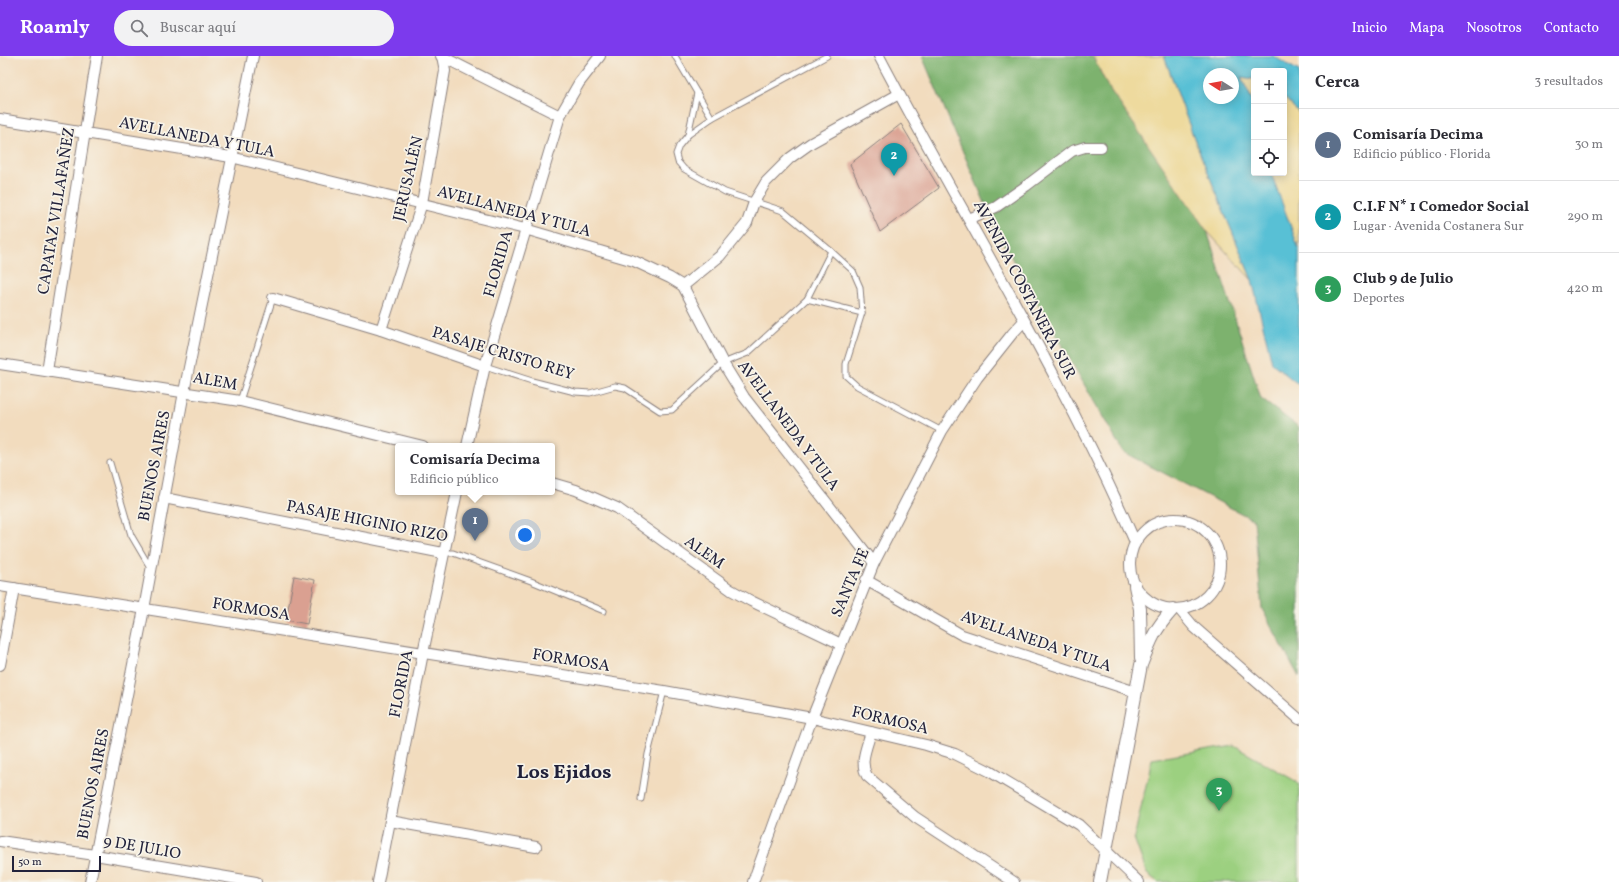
<!DOCTYPE html>
<html lang="es">
<head>
<meta charset="utf-8">
<style>
	:root { --surface:#fff; --page:#f2f2f3; --text:#2b2b33; --muted:#7c7c81; --line:#e1e1e2; --accent:#7c3aed }
	body { margin:0; font-family:Vollkorn,serif; background:var(--page); color:var(--text) }
	.controls { position:absolute; right:12px; top:12px; display:grid; overflow:hidden; border-radius:4px; box-shadow:0 2px 10px #0003 }
	.controls button { width:36px; height:36px; display:grid; place-items:center; padding:0; border:0; border-bottom:1px solid var(--line); background:var(--surface); color:var(--text); font:20px sans-serif }
	.compass { position:absolute; left:1203px; top:12px; width:36px; height:36px; border-radius:50%; background:var(--surface); box-shadow:0 2px 10px #0003; rotate:281deg }
	.scale { position:absolute; left:12px; bottom:10px; width:89px; box-sizing:border-box; padding-left:4px; border:2px solid #22223b; border-top:0; font-size:11px; line-height:14px; white-space:nowrap; color:#22223b; -webkit-text-stroke:3px #f7f3e8; paint-order:stroke }
	.you { position:absolute; left:525px; top:479px; width:14px; height:14px; margin:-10px; border:3px solid #fff; border-radius:50%; background:#1a73e8; box-shadow:0 0 0 6px #1a73e833 }
	.badge { display:grid; place-items:center; width:26px; height:26px; border-radius:50%; background:var(--accent); color:#fff; font-size:13px; font-weight:700 }
	.pin { position:absolute; translate:-50% -33px; filter:drop-shadow(0 1px 2px #0008) }
	.pin::after { content:''; position:absolute; top:21px; width:14px; height:12px; background:inherit; clip-path:polygon(0 0,100% 0,50% 100%) }
	.popup { position:absolute; left:395px; top:387px; width:160px; height:52px; box-sizing:border-box; display:grid; place-content:center; border-radius:4px; background:var(--surface); filter:drop-shadow(0 1px 3px #0005); font-size:13px; white-space:nowrap; color:var(--muted) }
	.popup b { font-size:15px; color:var(--text) }
	.popup::after { content:''; position:absolute; left:50%; top:100%; margin-left:-8px; border:8px solid transparent; border-top-color:var(--surface) }
	.list { margin:0; padding:0; list-style:none }
	h2 { display:flex; justify-content:space-between; align-items:center; height:52px; margin:0; padding:0 16px; font-size:17px }
	h2 small { font-size:13px; font-weight:400; color:var(--muted) }
	.list li { display:grid; grid-template-columns:26px 1fr auto; gap:12px; align-items:center; box-sizing:border-box; height:72px; padding:0 16px; border-top:1px solid var(--line) }
	.list b { display:block; font-size:15px; white-space:nowrap }
	.list p { margin:0; font-size:13px; white-space:nowrap; color:var(--muted) }
	.list em { font-size:13px; font-style:normal; color:var(--muted) }
	.icon { flex:none; width:22px; height:22px; fill:none; stroke:currentColor; stroke-width:2; stroke-linecap:round; stroke-linejoin:round }
	.map { position:relative; flex:none; width:1299px; height:826px; overflow:hidden }
	header { display:flex; align-items:center; gap:24px; box-sizing:border-box; height:56px; padding:0 20px; background:var(--accent); color:#fff }
	header strong { font-size:19px }
	nav { display:flex; gap:22px; margin-inline-start:auto; font-size:14px }
	.search { width:280px; height:36px; background:var(--page); display:flex; align-items:center; gap:10px; box-sizing:border-box; padding:0 14px; border-radius:22px; color:var(--muted); font-size:15px }
	main { display:flex }
	aside { flex:1; background:var(--surface) }
	.map>svg:first-child { display:block }
</style>
</head>
<body>
<header>
<strong>Roamly</strong>
<div class="search"><svg class="icon" aria-label="search" viewBox="0 0 24 24"><circle cx="10" cy="10" r="6"/><path d="M15 15l6 6"/></svg>Buscar aquí</div>
<nav><a>Inicio</a><a>Mapa</a><a>Nosotros</a><a>Contacto</a></nav>
</header>
<main>
<div class="map">
<svg width="1299" height="826" viewBox="0 0 1299 826">
	<rect width="100%" height="100%" fill="#f7f3e8"/>
	<filter id="ink" filterUnits="userSpaceOnUse"><feTurbulence type="fractalNoise" baseFrequency=".025" numOctaves="2"/><feDisplacementMap in="SourceGraphic" scale="8" xChannelSelector="R" yChannelSelector="G"/><feConvolveMatrix kernelMatrix="1 2 1 2 8 2 1 2 1" color-interpolation-filters="sRGB"/></filter>
	<filter id="wash" filterUnits="userSpaceOnUse"><feTurbulence type="fractalNoise" baseFrequency=".012" numOctaves="4" result="noise"/><feDisplacementMap in="SourceGraphic" scale="16" xChannelSelector="R" yChannelSelector="G"/><feGaussianBlur stdDeviation="0.9" result="paint"/><feColorMatrix in="noise" values="0 0 0 0 0 0 0 0 0 0 0 0 0 0 0 0 0 1.4 0 .05"/><feComposite in="paint" operator="in"/></filter>
	<g filter="url(#wash)">
		<rect width="100%" height="100%" fill="#f2dcbe"/>
		<path fill="#9cd080" stroke="#5f795e" d="M 1234,690 L 1299,727 L 1299,826 L 1158,826 L 1147,818 L 1134,782 L 1152,703 Z"/>
		<path fill="#7db26e" stroke="#506a54" d="M 922,0 L 1093,0 L 1107,29 L 1207,175 L 1261,343 L 1299,371 L 1299,621 L 1262,553 L 1254,464 L 1123,396 L 999,180 Z"/>
		<g fill="#eeda9e" stroke="#887e6c">
			<path d="M 1093,0 L 1164,0 L 1197,90 L 1252,224 L 1207,175 L 1107,29 Z"/>
			<path d="M 1241,21 L 1254,23 L 1254,48 Z"/>
			<path d="M 1284,41 L 1299,57 L 1299,193 L 1271,118 L 1271,117 L 1284,117 Z"/>
		</g>
		<path fill="#58c0d5" stroke="#3d7188" fill-rule="evenodd" d="M 1164,0 L 1273,0 L 1299,15 L 1299,57 L 1284,41 L 1284,15 L 1254,15 L 1254,23 L 1241,21 L 1254,48 L 1254,117 L 1271,117 L 1299,193 L 1299,329 L 1272,307 L 1252,224 L 1197,90 ZM 1209,18 L 1233,18 L 1233,42 L 1209,42 Z"/>
		<g id="blocks">
			<g fill="#daa091">
				<path d="M 901,68 L 939,132 L 880,176 L 850,108 Z"/>
				<path d="M 294,520 L 315,524 L 307,568 L 286,564 Z"/>
			</g>
		</g>
	</g>
	<g filter="url(#ink)">
		<use href="#blocks" fill-opacity="0" stroke="#8a7f7c" stroke-width="1"/>
		<g fill="none" stroke-linecap="round" stroke-linejoin="round">
			<g stroke="#8a7f7c" stroke-width="7">
				<g id="service">
					<path d="M 675,0 L 712,62"/>
					<path d="M 827,0 L 712,62 L 688,79 L 679,90 L 676,98 L 678,106 L 684,113 L 725,136 L 783,155 L 831,195 L 853,215 L 860,231 L 862,257 L 846,308 L 846,320 L 857,330 L 942,375"/>
					<path d="M 688,79 L 697,37"/>
					<path d="M 807,243 L 862,257"/>
					<path d="M 485,310 L 532,325 L 575,336 L 590,337 L 615,330 L 625,332 L 660,355 L 672,354 L 723,307 L 748,297 L 807,243 L 831,195"/>
					<path d="M 240,345 L 273,242"/>
					<path d="M 110,407 L 131,479 L 151,513"/>
					<path d="M 443,497 L 453,497 L 531,525 L 604,555"/>
					<path d="M 641,743 L 648,698 L 664,635"/>
				</g>
			</g>
			<g stroke="#8a7f7c" stroke-width="12">
				<g id="minor">
					<path d="M 441,0 L 560,60"/>
					<path d="M 879,0 C 964,162 1062,318 1135,486"/>
					<path d="M 0,63 L 231,101 L 525,173 L 634,205 L 670,222 L 683,230 L 723,307 L 744,341 L 874,507"/>
					<path d="M 969,163 L 996,151 L 1026,130 L 1072,95 L 1085,91 L 1101,91"/>
					<path d="M 683,230 L 720,200 L 747,167 L 754,146 L 766,126 L 790,102 L 811,87 L 899,38"/>
					<path d="M 273,242 L 381,274 L 485,310"/>
					<path d="M 381,274 L 422,147 L 445,15 L 442,0"/>
					<path d="M 0,308 L 240,345 L 423,390"/>
					<path d="M 47,315 L 97,0"/>
					<path d="M 467,390 L 485,310 L 560,60 L 579,27 L 600,0"/>
					<path d="M 552,427 L 576,434 L 617,452 L 731,534 L 751,545 L 841,588"/>
					<path d="M 164,442 L 443,497"/>
					<circle cx="1175" cy="508" r="45"/>
					<path d="M 866,524 L 962,579 L 1136,636"/>
					<path d="M 0,530 L 664,635 L 812,662 L 926,689 L 955,698 L 989,715 L 1079,769 L 1139,826"/>
					<path d="M 1179,553 L 1194,571 L 1299,663"/>
					<path d="M 0,609 L 14,532"/>
					<path d="M 871,676 C 867,691 859,706 867,720 L 915,761 L 1014,826"/>
					<path d="M 390,765 L 536,791"/>
					<path d="M 0,785 L 95,799 L 256,826"/>
					<path d="M 90,826 L 144,553 L 184,336 L 253,0"/>
					<path d="M 378,826 L 423,597 L 457,436"/>
					<path d="M 753,826 L 812,662 L 874,507 L 942,375 L 977,322 L 1012,278 L 1024,265"/>
				</g>
			</g>
			<g stroke="#8a7f7c" stroke-width="14">
				<g id="tertiary">
					<path d="M 1135,530 L 1140,553 L 1141,602"/>
					<path d="M 1100,826 L 1141,609 C 1151,583 1155,573 1173,553"/>
				</g>
			</g>
			<use href="#service" stroke="#fff" stroke-width="5"/>
			<use href="#minor" stroke="#fff" stroke-width="10"/>
			<use href="#tertiary" stroke="#fff" stroke-width="12"/>
		</g>
	</g>
	<g text-anchor="middle" dominant-baseline="central" stroke-width="3.5" stroke-linejoin="round" paint-order="stroke">
		<g font-size="16" fill="#22223b" stroke="#f7f3e8">
			<text transform="translate(197 82) rotate(11)">AVELLANEDA Y TULA</text>
			<text transform="translate(409 123) rotate(-77)">JERUSALÉN</text>
			<text transform="translate(57 155) rotate(-81)">CAPATAZ VILLAFAÑEZ</text>
			<text transform="translate(514 156) rotate(15)">AVELLANEDA Y TULA</text>
			<text transform="translate(499 208) rotate(-74)">FLORIDA</text>
			<text transform="translate(1024 234) rotate(62)">AVENIDA COSTANERA SUR</text>
			<text transform="translate(503 298) rotate(17)">PASAJE CRISTO REY</text>
			<text transform="translate(215 326) rotate(10)">ALEM</text>
			<text transform="translate(788 370) rotate(53)">AVELLANEDA Y TULA</text>
			<text transform="translate(155 410) rotate(-79)">BUENOS AIRES</text>
			<text transform="translate(367 466) rotate(11)">PASAJE HIGINIO RIZO</text>
			<text transform="translate(704 497) rotate(35)">ALEM</text>
			<text transform="translate(851 527) rotate(-67)">SANTA FE</text>
			<text transform="translate(251 554) rotate(9)">FORMOSA</text>
			<text transform="translate(1036 586) rotate(19)">AVELLANEDA Y TULA</text>
			<text transform="translate(571 605) rotate(9)">FORMOSA</text>
			<text transform="translate(402 628) rotate(-79)">FLORIDA</text>
			<text transform="translate(890 665) rotate(13)">FORMOSA</text>
			<text transform="translate(94 728) rotate(-79)">BUENOS AIRES</text>
			<text transform="translate(142 792) rotate(10)">9 DE JULIO</text>
		</g>
		<g font-size="20" font-weight="bold" fill="#22223b" stroke="#f7f3e8">
			<text x="564" y="717">Los Ejidos</text>
		</g>
	</g>
</svg>
<div class="controls">
<button>+</button>
<button>−</button>
<button><svg class="icon" aria-label="locate" viewBox="0 0 24 24"><circle cx="12" cy="12" r="6"/><path d="M12 2v4M12 18v4M2 12h4M18 12h4"/></svg></button>
</div>
<svg class="compass" viewBox="-18 -18 36 36"><path d="M0-13l5 13h-10z" fill="#e53935"/><path d="M0 13l5-13h-10z" fill="#7c7c81"/></svg>
<div class="scale">50 m</div>
<div class="you"></div>
<div class="pin badge" style="left:475px;top:485px;background:#5c6f8a">1</div>
<div class="popup"><b>Comisaría Decima</b>Edificio público</div>
<div class="pin badge" style="left:894px;top:120px;background:#0f9aa8">2</div>
<div class="pin badge" style="left:1219px;top:755px;background:#2e9e5b">3</div>
</div>
<aside>
<h2>Cerca<small>3 resultados</small></h2>
<ul class="list">
<li><span class="badge" style="background:#5c6f8a">1</span><div><b>Comisaría Decima</b><p>Edificio público · Florida</p></div><em>30 m</em></li>
<li><span class="badge" style="background:#0f9aa8">2</span><div><b>C.I.F N* 1 Comedor Social</b><p>Lugar · Avenida Costanera Sur</p></div><em>290 m</em></li>
<li><span class="badge" style="background:#2e9e5b">3</span><div><b>Club 9 de Julio</b><p>Deportes</p></div><em>420 m</em></li>
</ul>
</aside>
</main>
</body>
</html>
